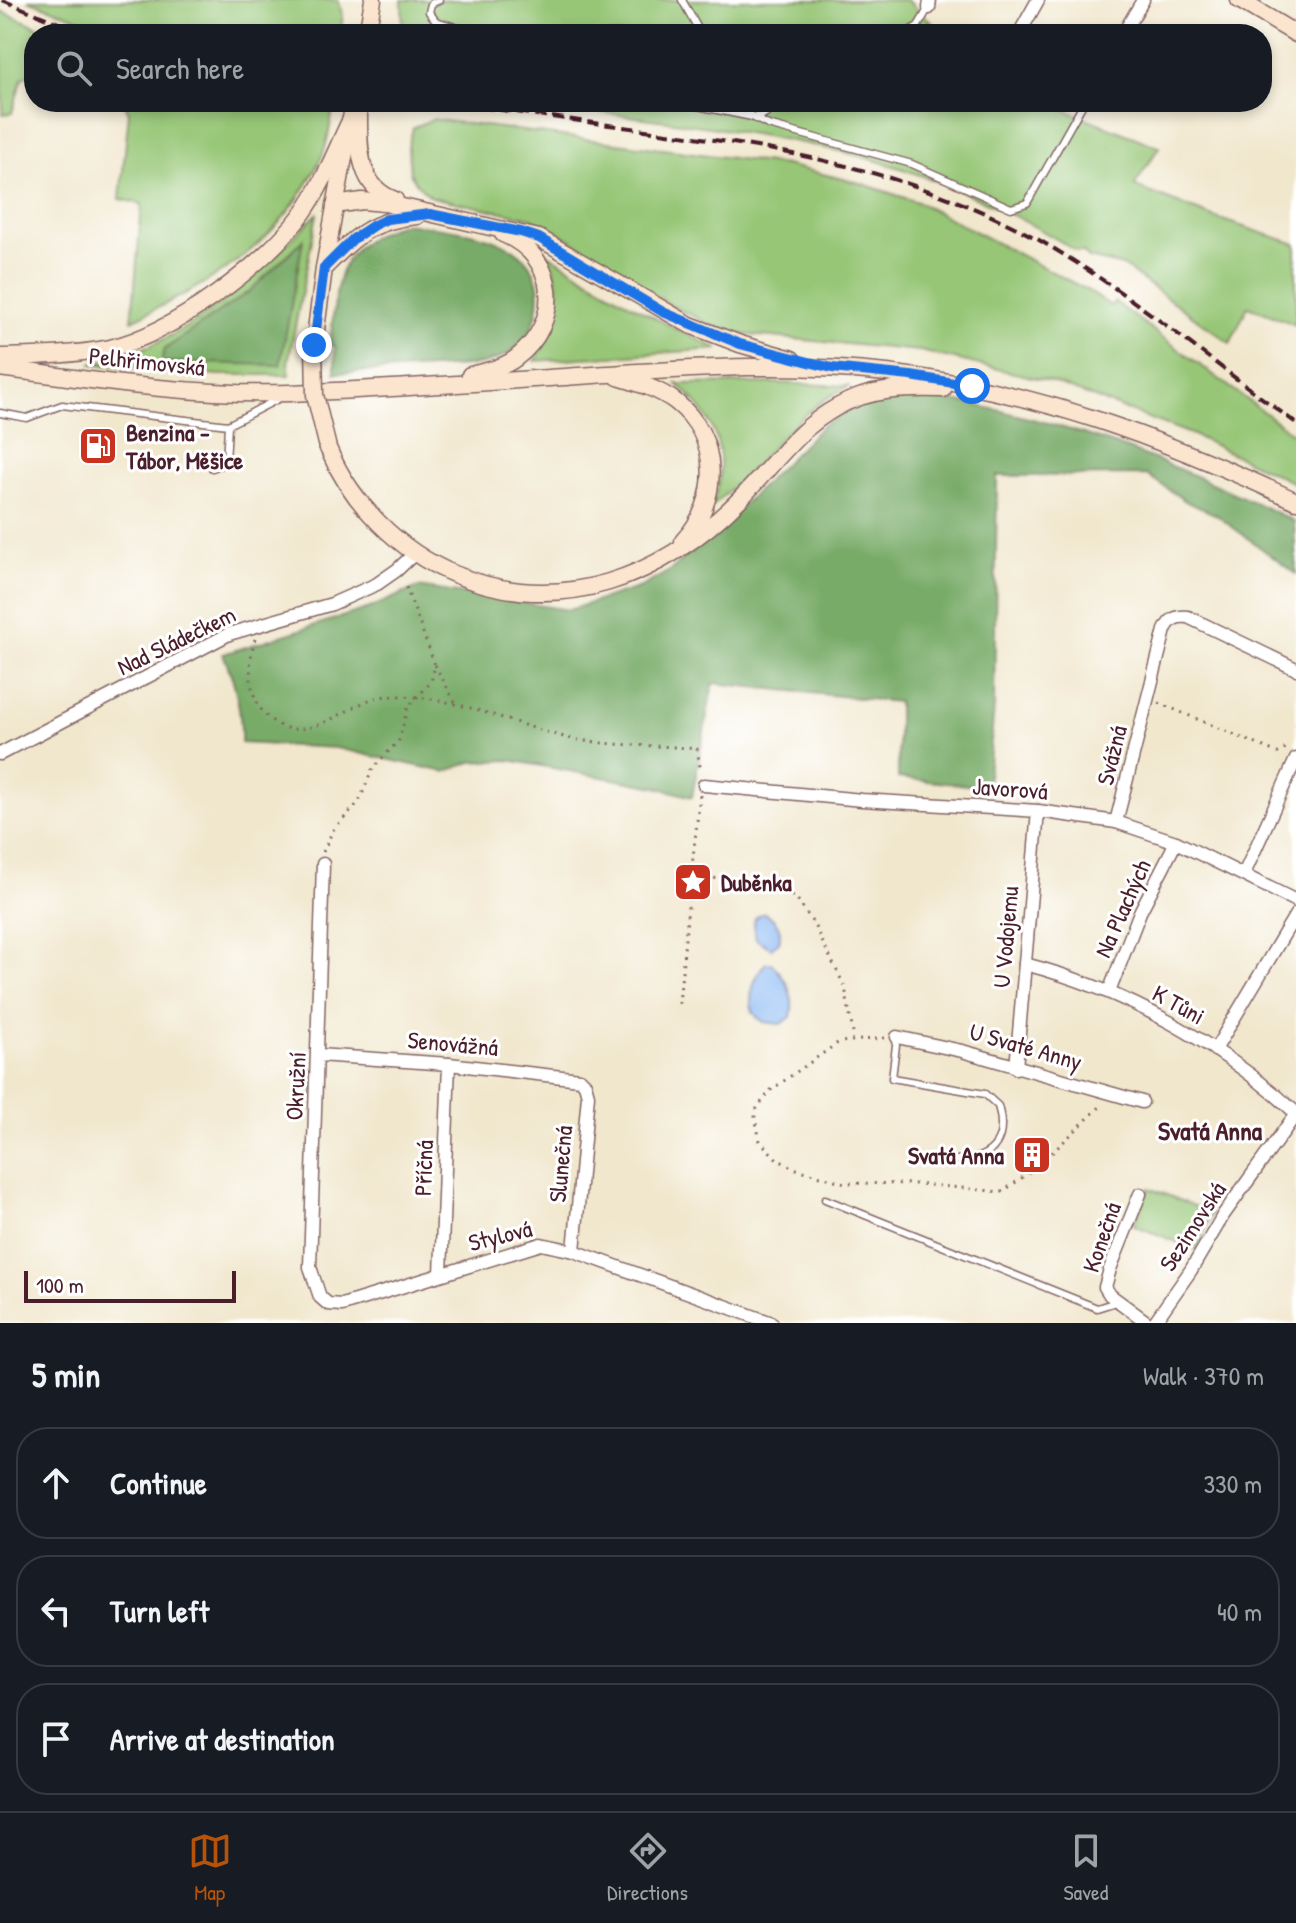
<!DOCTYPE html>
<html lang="en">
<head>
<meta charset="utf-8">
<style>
	:root { --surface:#171b24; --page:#242831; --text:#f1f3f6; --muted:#9ea1a6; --line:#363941; --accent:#b45309 }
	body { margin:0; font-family:"Patrick Hand",sans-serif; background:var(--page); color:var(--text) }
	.scale { position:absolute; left:24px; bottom:20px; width:212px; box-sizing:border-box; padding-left:8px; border:4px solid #4a1f2b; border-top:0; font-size:22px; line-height:28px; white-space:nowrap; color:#4a1f2b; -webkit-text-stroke:6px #fff; paint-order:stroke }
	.stop { position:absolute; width:24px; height:24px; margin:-18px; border:6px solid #1a73e8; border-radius:50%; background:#fff }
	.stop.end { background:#1a73e8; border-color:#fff; box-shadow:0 2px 8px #0008 }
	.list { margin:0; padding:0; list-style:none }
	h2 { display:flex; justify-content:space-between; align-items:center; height:104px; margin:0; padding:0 32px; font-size:34px }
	h2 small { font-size:26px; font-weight:400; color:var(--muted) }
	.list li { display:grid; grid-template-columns:52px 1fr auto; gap:24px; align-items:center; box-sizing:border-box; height:112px; margin:0 16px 16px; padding:0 16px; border:2px solid var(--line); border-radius:32px }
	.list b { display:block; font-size:30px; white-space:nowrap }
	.list em { font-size:26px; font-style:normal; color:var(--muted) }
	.icon { flex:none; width:44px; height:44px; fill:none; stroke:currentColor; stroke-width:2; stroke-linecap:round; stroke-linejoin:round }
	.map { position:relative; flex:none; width:1296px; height:1323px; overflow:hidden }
	.search { position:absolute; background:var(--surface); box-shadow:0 4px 12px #0003; left:24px; right:24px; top:24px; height:88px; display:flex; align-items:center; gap:20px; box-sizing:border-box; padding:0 28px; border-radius:32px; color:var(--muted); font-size:30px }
	.sheet { height:488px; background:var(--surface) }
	nav { display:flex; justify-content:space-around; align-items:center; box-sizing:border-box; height:112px; border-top:2px solid var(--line); background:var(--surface); font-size:22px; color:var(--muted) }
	nav a { display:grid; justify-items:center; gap:4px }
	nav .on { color:var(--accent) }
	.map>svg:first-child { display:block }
</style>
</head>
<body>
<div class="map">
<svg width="1296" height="1323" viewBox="0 0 1296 1323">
	<rect width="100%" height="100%" fill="#fff"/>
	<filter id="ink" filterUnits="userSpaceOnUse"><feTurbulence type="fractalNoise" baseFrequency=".0125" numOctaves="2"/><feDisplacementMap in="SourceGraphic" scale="16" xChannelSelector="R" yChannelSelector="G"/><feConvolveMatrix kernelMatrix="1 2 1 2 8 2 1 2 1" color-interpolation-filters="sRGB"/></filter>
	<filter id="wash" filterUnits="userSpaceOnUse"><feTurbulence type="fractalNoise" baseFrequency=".006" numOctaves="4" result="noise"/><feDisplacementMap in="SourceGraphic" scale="32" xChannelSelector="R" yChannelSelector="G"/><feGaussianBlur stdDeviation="1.8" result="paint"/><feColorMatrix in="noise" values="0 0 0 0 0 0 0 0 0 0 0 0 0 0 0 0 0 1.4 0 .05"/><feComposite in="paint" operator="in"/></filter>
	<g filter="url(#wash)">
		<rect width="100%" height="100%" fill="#f1e7cd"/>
		<g fill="#96c676" stroke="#707250" stroke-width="2" fill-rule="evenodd">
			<path d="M 28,0 L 338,0 L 343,16 L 340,34 L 120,34 Z"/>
			<path d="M 402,0 L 907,0 L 944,34 L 403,34 Z"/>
			<path d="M 0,11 L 56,34 L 34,34 L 34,73 L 22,78 L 12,113 L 3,114 Z"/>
			<path d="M 124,102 L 334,102 C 331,119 329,140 322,156 C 282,243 216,281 132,320 L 142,204 L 120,199 L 129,113 Z"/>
			<path d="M 521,102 L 1045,102 L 1159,147 L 1134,186 L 1213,217 L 1296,244 L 1296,325 L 1248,306 L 1230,343 L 1123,266 L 1089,258 L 1083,252 L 1078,252 C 1015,213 946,181 874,160 C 760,129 639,118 521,102 Z"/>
			<path d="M 432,119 L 785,165 L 860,183 L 920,203 L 1087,290 L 1111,306 L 1115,302 L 1296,436 L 1296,484 L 1191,434 L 1049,381 L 920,351 L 729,333 L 670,305 L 565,236 L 531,218 L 431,197 L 416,183 L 410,173 L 408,147 L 413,128 Z"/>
			<path d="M 317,214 L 288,363 L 290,375 L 219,375 L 91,364 C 190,345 249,281 317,214 ZM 250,291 L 280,365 L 166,349 Z"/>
			<path d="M 548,254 C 604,289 658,323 719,349 L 535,361 C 558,323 567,295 548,254 Z"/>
			<path d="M 774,383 L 850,386 C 808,404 782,437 751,469 C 738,483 724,495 710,508 C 733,459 716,417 677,384 Z"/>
			<path d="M 1149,1188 L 1212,1213 L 1197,1250 L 1134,1225 Z"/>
		</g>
		<g fill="#78ab67" stroke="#616549" stroke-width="2">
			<path d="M 405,223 C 459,231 553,234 537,312 C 532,339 513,354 489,362 C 476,367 460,366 446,367 C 409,370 372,371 335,373 L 335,346 L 330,345 C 338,278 333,246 405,223 Z"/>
			<path d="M 303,240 L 280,365 L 161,362 L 165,349 L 250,291 Z"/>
			<path d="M 897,396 C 937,396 974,404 1013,414 C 1116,439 1199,476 1294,521 L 1296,574 L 1215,514 L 1187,502 L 1147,475 L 997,476 L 994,707 L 987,787 L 898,778 L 898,702 L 713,683 L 692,797 L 656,787 L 509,760 L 471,762 L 445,772 L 336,748 L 241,743 C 242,712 236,683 223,654 L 370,608 L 418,587 L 569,610 L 641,587 L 671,570 L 751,497 L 822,426 L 860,404 Z"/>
		</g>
		<g fill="#88b8f4" stroke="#696c90" stroke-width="2">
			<path d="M 764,913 C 776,919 783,929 779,942 L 771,948 L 756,939 L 753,925 L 755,918 Z"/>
			<path d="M 766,963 L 771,963 C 786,977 796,997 791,1017 L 781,1024 L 763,1022 C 760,1019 756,1017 754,1013 C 746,1000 756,972 766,963 Z"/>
		</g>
	</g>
	<g filter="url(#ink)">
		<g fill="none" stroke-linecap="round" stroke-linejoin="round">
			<g stroke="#846564" stroke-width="9">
				<g id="lane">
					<path d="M 439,0 L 431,4 L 429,12 L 436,21 L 478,34"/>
					<path d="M 682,0 L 701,34"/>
					<path d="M 904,34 L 918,26 L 928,9"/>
					<path d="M 678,102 L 752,117 L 768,125 L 912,164 L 1011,208 L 1027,203 L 1084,102"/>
					<path d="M 742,102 L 752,117 L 761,116 L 785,102"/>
					<path d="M 0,413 L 27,418 L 62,405 L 228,425 L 278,399"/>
					<path d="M 212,468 L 226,463 L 228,425"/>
					<path d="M 897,1037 L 892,1078 L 985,1094 L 998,1106 C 1009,1144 989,1161 954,1160"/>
					<path d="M 825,1199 L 1097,1308 L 1116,1302"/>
				</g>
			</g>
			<g stroke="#846564" stroke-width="15">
				<g id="street">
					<path d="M 929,8 L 930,0"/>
					<path d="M 1019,34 L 1038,0"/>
					<path d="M 1123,34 L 1143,0"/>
					<path d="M 0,754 L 229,634 L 332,604 L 377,584 L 397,570 L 415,553"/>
					<path d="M 704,785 L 862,800 L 1038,811 L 1116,822 L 1176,842 L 1296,901"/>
					<path d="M 1116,822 L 1165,630 C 1170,619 1176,616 1188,617 L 1296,669"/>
					<path d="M 323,864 L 310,1267 L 320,1297 L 328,1304 L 342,1305 L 541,1244 L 574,1251 L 772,1323"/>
					<path d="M 1244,874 L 1296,759"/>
					<path d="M 1025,964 C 1125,990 1220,1043 1296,1113"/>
					<path d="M 1109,992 L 1140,912 L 1176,842"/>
					<path d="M 897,1037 L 962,1051 L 1142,1102"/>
					<path d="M 1215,1050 L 1296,914"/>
					<path d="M 318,1055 L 449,1064 L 580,1079 L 585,1084 L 588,1095 L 574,1251"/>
					<path d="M 1016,1068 L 1038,811"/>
					<path d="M 1140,1194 L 1110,1269 L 1105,1287 L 1110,1295 L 1148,1323"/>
					<path d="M 441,1274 L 449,1064"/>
					<path d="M 1154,1323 L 1191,1270 L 1224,1214 L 1296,1114"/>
				</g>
			</g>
			<g stroke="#846564" stroke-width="19">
				<g id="secondary">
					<path d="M 1239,0 L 1296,34"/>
					<path d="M 367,34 L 373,0"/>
					<path d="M 359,115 C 359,149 358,187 395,200"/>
					<path d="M 335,205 L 362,201 L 385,203 L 539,238 L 690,325 L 740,344 L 792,359"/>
					<path d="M 324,268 C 355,237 371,220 417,216"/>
					<path d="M 314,345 L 324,268 L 354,102"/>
					<path d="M 0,357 C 36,356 75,355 110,348 C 172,334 265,265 303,213 C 323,185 335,152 350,121"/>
					<path d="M 0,368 C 96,381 193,396 291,393 C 397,389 503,381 609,374 C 702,368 793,362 887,373 C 1035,390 1162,438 1296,501"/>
					<path d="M 470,375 C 486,371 503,368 516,358 C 563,322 559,257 503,234"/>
					<path d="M 618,377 C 638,383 659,389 676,402 C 721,438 721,500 683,541"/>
					<path d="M 328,448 C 351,503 399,551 454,574 C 561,618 663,577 740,499 C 772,467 797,429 837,407 C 870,388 907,388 943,389"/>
				</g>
			</g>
			<g stroke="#846564" stroke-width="3" stroke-dasharray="2 6" stroke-linecap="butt">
				<path d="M 255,639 C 246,669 248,709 279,725 C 310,741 346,707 375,698 C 382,696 392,696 399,696 C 456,697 510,723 564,737 C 605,747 654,744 697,749 L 701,772"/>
				<path d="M 435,665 L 456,704"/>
				<path d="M 1159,703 L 1278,753 L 1284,749 L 1287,751"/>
				<path d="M 700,795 L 691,875 L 778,887 L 797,899 L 813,923 L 845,987 L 854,1039"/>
				<path d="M 323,852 L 333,830 L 359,802 L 372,770 L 399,740 L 408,707 L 431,682 L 435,665 L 404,582"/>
				<path d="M 679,1004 L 691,875"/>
				<path d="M 885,1038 L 839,1042 L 771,1090 L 757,1108 L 755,1117 L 760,1141 L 777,1159 L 793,1168 L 845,1183 L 919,1184 L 1002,1192 L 1036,1168 L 1103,1104"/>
			</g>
			<use href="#lane" stroke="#fff" stroke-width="6"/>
			<use href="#street" stroke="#fff" stroke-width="12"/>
			<use href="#secondary" stroke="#fbe5cf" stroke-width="16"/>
			<g stroke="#4a1f2b" stroke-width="4" stroke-dasharray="12 6" stroke-linecap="butt">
				<path d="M 2,0 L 86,34"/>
				<path d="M 445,102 C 509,111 573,120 638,129 C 779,148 912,170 1039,240 C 1130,292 1211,362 1296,423"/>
			</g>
			<g stroke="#846564" stroke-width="19" stroke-linecap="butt">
				<path id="secondary-bridge" d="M 314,345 L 315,395 L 328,448"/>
			</g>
			<use href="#secondary-bridge" stroke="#fbe5cf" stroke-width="16"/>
		</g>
	</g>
	<g fill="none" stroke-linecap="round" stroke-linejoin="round" filter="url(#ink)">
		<path stroke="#1a73e8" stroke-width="10" d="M 314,345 L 324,268 L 353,239 L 374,225 L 387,219 L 430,214 L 521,232 L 539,238 L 663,312 L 740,344 L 832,368 L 911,376 L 972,386"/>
	</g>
	<defs>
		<g id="fuel-square" transform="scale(2)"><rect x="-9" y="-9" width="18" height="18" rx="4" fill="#c8321e" stroke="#fff"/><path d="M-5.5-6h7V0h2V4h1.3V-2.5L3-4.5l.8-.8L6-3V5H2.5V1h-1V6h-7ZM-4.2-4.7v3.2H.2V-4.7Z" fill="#fff"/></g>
		<g id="sight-square" transform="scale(2)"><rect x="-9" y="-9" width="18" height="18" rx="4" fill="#c8321e" stroke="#fff"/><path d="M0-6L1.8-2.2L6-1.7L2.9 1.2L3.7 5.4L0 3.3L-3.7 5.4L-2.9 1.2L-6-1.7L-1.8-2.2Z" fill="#fff"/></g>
		<g id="building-square" transform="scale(2)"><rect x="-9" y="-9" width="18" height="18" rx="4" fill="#c8321e" stroke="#fff"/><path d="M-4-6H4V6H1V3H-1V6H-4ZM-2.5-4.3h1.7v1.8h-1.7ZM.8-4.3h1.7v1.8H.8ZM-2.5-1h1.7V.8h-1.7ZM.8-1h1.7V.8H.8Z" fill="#fff"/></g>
	</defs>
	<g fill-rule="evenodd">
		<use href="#fuel-square" x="98" y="446"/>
		<use href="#sight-square" x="693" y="882"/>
		<use href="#building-square" x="1032" y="1155"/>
	</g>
	<g text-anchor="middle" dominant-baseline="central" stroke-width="6" stroke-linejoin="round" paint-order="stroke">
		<g font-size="24" fill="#4a1f2b" stroke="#fff">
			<text transform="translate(147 361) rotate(6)">Pelhřimovská</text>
			<text transform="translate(176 640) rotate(-26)">Nad Sládečkem</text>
			<text transform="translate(1111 755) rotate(-76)">Svážná</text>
			<text transform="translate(1010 788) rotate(4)">Javorová</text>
			<text transform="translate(1122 908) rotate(-66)">Na Plachých</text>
			<text transform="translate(1005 937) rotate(-85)">U Vodojemu</text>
			<text transform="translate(1179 1004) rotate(29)">K Tůni</text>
			<text transform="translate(453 1043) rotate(5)">Senovážná</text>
			<text transform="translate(1026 1046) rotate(16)">U Svaté Anny</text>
			<text transform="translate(295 1086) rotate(-87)">Okružní</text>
			<text transform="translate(560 1164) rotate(-85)">Slunečná</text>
			<text transform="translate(423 1168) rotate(-88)">Příčná</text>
			<text transform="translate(1192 1226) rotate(-57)">Sezimovská</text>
			<text transform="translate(500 1235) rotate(-14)">Stylová</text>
			<text transform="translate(1101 1237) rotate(-71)">Konečná</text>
		</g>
		<g font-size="24" font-weight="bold" fill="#4a1f2b" stroke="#fff" text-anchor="start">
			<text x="126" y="432">Benzina -<tspan x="126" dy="28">Tábor, Měšice</tspan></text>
			<text x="721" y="882">Duběnka</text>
			<text x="1004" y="1155" text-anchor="end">Svatá Anna</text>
		</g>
		<g font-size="26" font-weight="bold" fill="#4a1f2b" stroke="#fff">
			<text x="1210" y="1130">Svatá Anna</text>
		</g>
	</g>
</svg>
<div class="scale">100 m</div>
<div class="stop" style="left:972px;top:386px"></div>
<div class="stop end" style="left:314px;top:345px"></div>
<div class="search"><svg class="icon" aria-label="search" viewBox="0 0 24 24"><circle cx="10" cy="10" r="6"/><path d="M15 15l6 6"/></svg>Search here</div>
</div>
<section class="sheet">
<h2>5 min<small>Walk · 370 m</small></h2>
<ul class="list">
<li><svg class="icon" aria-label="ahead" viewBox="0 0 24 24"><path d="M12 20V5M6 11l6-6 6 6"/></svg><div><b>Continue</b></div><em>330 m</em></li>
<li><svg class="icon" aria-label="left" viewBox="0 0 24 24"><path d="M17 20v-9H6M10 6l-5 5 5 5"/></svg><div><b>Turn left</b></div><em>40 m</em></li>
<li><svg class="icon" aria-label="arrive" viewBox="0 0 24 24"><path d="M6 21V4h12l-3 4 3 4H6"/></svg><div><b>Arrive at destination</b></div></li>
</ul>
</section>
<nav>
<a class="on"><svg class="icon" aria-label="map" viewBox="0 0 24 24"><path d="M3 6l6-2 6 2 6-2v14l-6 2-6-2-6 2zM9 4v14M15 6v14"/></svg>Map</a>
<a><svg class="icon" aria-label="directions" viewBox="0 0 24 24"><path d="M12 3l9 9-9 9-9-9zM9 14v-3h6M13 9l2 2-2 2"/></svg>Directions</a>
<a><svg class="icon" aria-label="saved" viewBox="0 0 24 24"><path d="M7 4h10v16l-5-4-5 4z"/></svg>Saved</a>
</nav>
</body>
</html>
